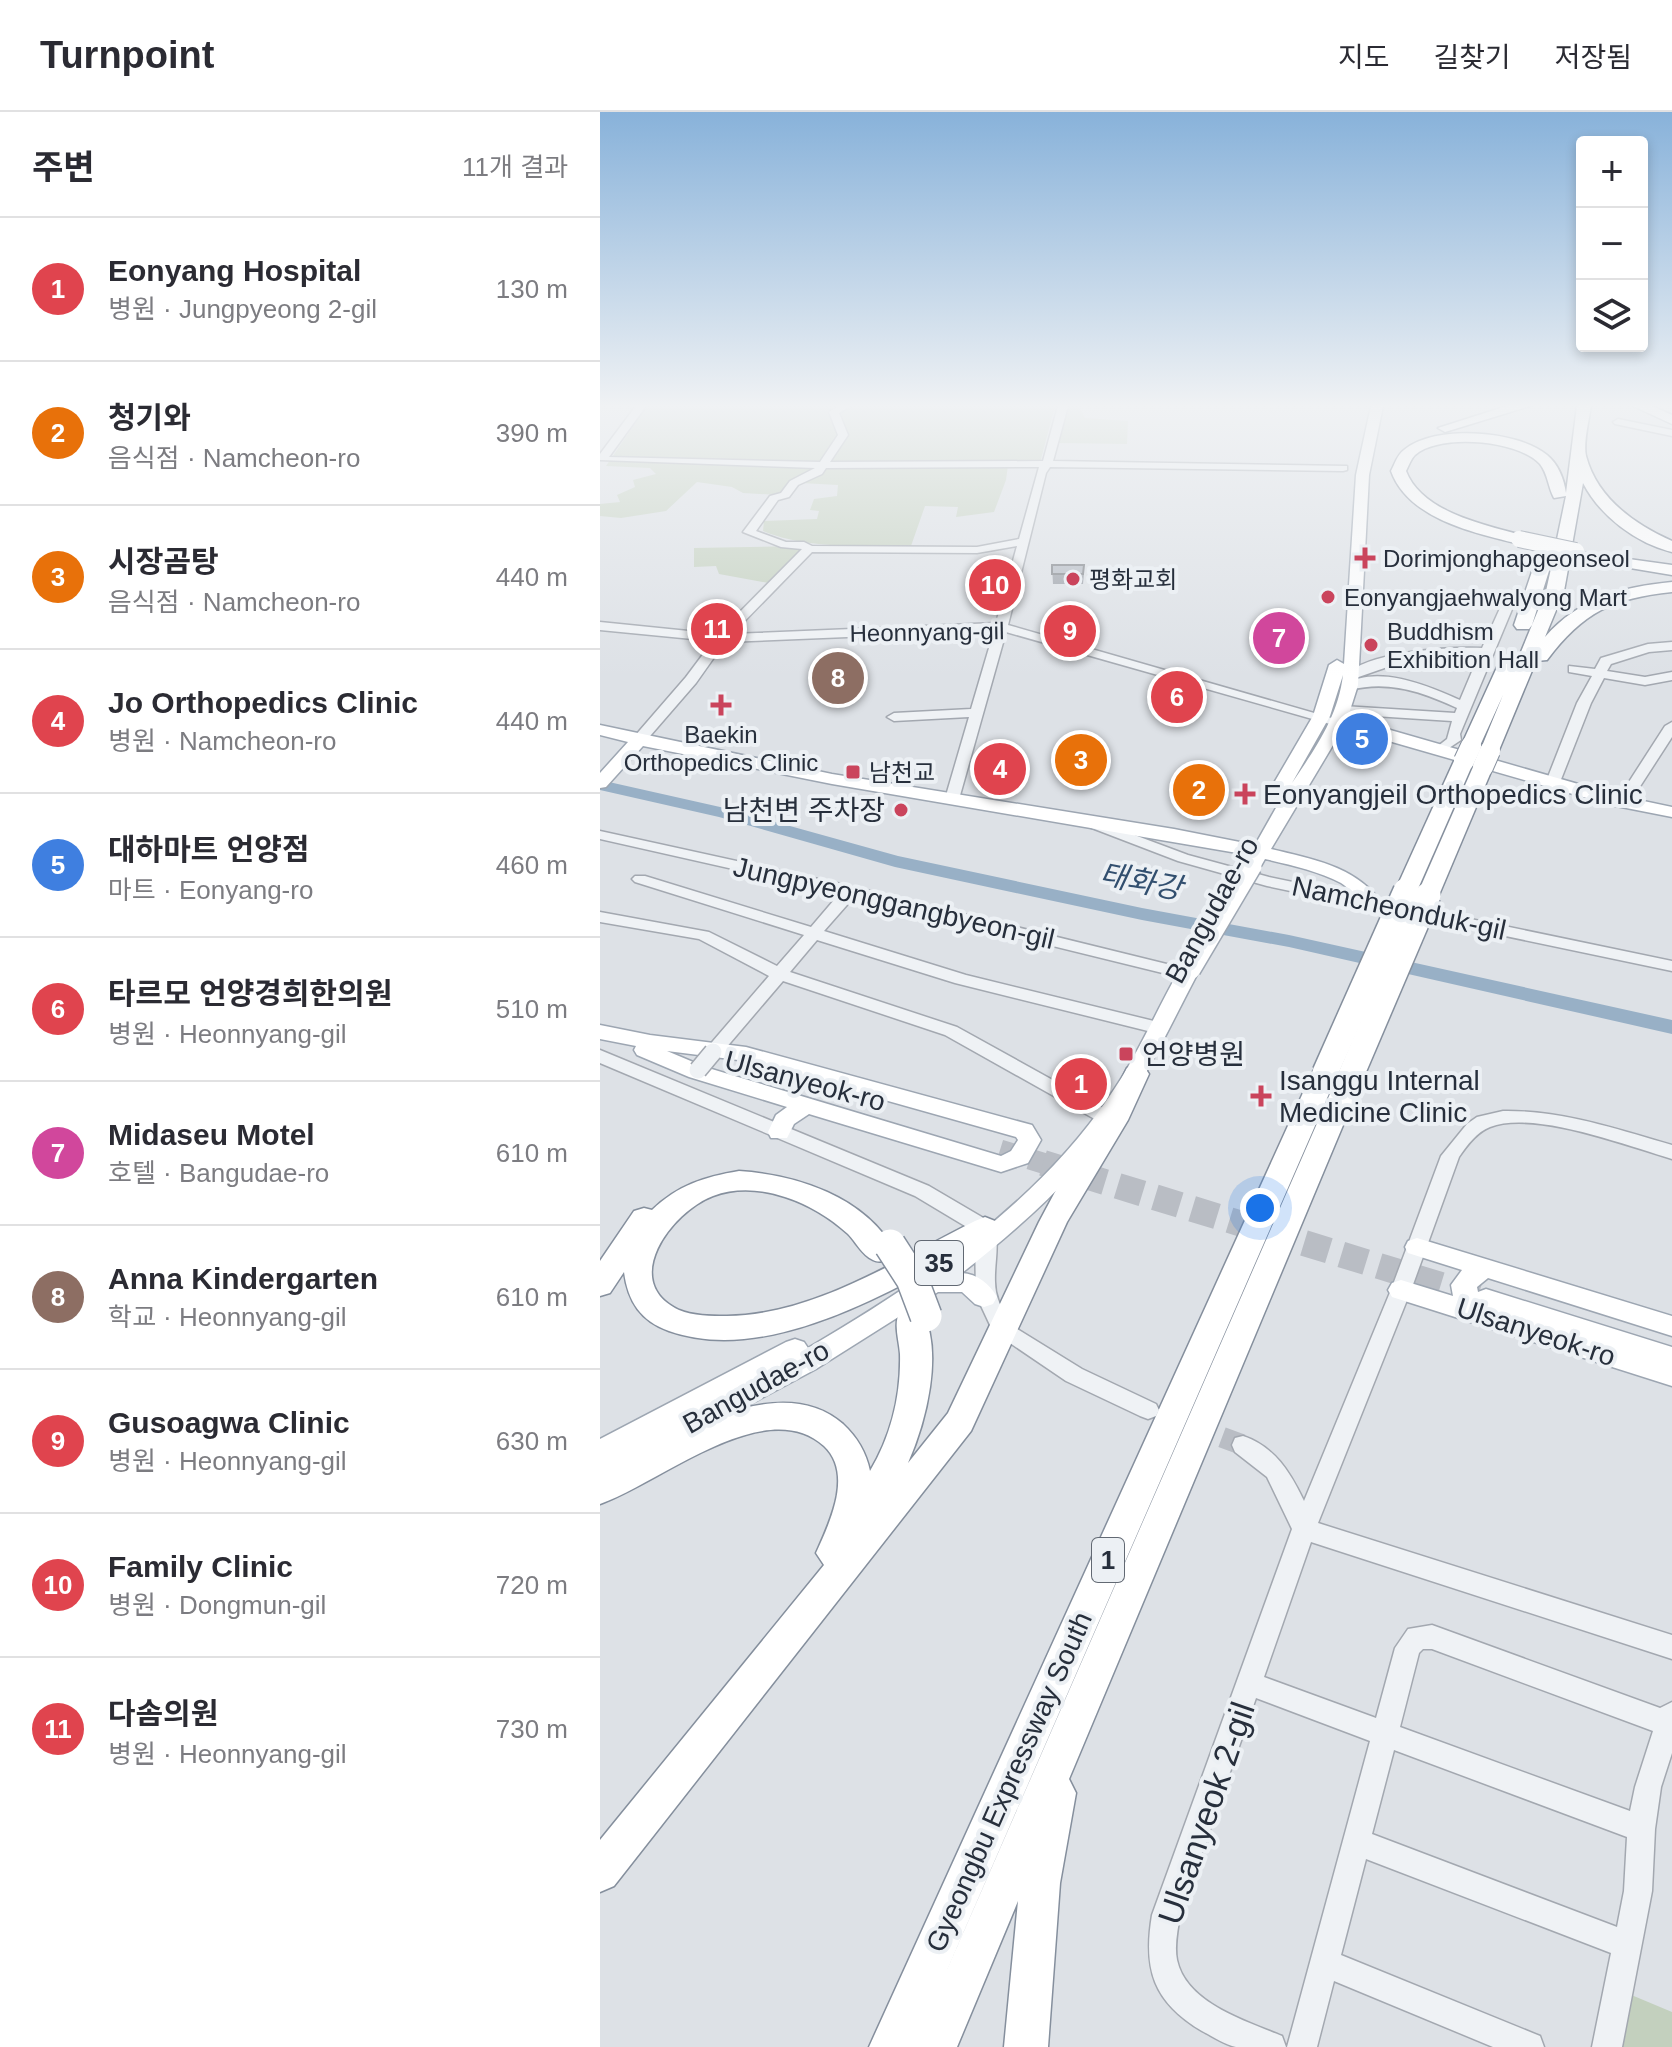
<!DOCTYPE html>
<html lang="ko">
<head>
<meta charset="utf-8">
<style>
	:root { --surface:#fff; --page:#f7f7f7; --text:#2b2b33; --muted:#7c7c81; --line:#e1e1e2; --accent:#d93025 }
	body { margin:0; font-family:Helvetica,"Noto Sans KR",sans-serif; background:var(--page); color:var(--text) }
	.controls { position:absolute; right:24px; top:24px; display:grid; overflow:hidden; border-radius:8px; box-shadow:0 4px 12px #0003 }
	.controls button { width:72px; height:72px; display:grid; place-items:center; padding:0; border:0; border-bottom:2px solid var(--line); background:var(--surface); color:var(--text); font:40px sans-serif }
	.you { position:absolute; left:660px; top:1096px; width:28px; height:28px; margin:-20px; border:6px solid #fff; border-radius:50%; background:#1a73e8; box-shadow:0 0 0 12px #1a73e833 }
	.badge { display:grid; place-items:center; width:52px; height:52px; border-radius:50%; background:var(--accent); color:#fff; font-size:26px; font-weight:700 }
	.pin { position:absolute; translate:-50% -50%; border:4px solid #fff; box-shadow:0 2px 8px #0006 }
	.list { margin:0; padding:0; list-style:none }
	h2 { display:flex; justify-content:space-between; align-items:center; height:104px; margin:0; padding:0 32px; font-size:34px }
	h2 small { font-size:26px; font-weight:400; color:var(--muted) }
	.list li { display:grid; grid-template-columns:52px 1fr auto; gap:24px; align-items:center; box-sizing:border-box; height:144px; padding:0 32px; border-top:2px solid var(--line) }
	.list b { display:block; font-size:30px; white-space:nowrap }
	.list p { margin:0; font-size:26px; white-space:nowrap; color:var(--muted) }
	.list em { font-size:26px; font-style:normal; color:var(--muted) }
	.icon { flex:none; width:44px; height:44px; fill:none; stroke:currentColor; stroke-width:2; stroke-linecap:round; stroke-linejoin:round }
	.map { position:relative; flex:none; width:1072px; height:1935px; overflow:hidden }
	header { display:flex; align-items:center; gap:48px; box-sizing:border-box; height:112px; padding:0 40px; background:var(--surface); border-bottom:2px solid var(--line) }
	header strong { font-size:38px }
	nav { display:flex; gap:44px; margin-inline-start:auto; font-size:28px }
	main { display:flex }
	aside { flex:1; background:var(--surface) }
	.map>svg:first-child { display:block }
</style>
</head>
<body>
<header>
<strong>Turnpoint</strong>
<nav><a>지도</a><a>길찾기</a><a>저장됨</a></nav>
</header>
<main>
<aside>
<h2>주변<small>11개 결과</small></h2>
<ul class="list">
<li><span class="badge" style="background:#e0444e">1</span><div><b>Eonyang Hospital</b><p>병원 · Jungpyeong 2-gil</p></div><em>130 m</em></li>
<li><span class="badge" style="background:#e8710a">2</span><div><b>청기와</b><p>음식점 · Namcheon-ro</p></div><em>390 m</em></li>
<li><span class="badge" style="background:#e8710a">3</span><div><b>시장곰탕</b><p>음식점 · Namcheon-ro</p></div><em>440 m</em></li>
<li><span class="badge" style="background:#e0444e">4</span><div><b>Jo Orthopedics Clinic</b><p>병원 · Namcheon-ro</p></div><em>440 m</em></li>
<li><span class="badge" style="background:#3f7fe0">5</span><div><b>대하마트 언양점</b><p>마트 · Eonyang-ro</p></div><em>460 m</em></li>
<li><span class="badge" style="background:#e0444e">6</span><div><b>타르모 언양경희한의원</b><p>병원 · Heonnyang-gil</p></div><em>510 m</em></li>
<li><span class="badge" style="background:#d1479c">7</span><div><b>Midaseu Motel</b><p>호텔 · Bangudae-ro</p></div><em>610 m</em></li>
<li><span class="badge" style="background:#8d6e63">8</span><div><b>Anna Kindergarten</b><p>학교 · Heonnyang-gil</p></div><em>610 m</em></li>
<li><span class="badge" style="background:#e0444e">9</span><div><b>Gusoagwa Clinic</b><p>병원 · Heonnyang-gil</p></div><em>630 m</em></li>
<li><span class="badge" style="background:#e0444e">10</span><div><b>Family Clinic</b><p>병원 · Dongmun-gil</p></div><em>720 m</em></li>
<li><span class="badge" style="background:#e0444e">11</span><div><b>다솜의원</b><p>병원 · Heonnyang-gil</p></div><em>730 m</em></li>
</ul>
</aside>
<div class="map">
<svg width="1072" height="1935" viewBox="0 0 1072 1935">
	<rect width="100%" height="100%" fill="#dde1e6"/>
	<g fill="#c3d0be">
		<path d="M 47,294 L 455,294 L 440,351 L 408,353 L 406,368 L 394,400 L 356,405 L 358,395 L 325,394 L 311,434 C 261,433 209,438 163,419 L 164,409 L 217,407 L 219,399 L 210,398 L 214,387 L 237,384 L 238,373 L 201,371 L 179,383 L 143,381 L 132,375 L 97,370 L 66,399 L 21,406 L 0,404 L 0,392 L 20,390 L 17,383 L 35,375 L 33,368 L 56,362 L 50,356 L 6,354 Z"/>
		<path d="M 466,294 L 479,294 L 485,306 L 528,309 L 527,332 L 457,331 Z"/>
		<path d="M 202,434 L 205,437 L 174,472 L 119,462 L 116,454 L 94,455 L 94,436 Z"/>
		<path d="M 1029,1882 L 1072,1900 L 1072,1935 L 1021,1935 Z"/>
	</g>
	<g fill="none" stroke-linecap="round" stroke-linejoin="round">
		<path fill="#98b0c6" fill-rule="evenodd" d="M 0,668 L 129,697 L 298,744 L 542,796 L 689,823 L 1072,908 L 1072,922 L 689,835 L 542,808 L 295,755 L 119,705 L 0,678 Z"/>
		<path stroke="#b9bdc4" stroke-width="21" stroke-dasharray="21 11" stroke-linecap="butt" d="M 562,1303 L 643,1333"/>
		<path stroke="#b9bdc4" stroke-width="21" stroke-dasharray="21 10" stroke-linecap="butt" d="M 400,1038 L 449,1053"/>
		<path stroke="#b9bdc4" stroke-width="26" stroke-dasharray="26 13" stroke-linecap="butt" d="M 443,1051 L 880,1185"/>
		<g stroke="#a3a8b0" stroke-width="3">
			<g id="minor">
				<path d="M 36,294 L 46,294 L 9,345 L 220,350 L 238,323 L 229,300 L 238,294 L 251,294 L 239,301 L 248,323 L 230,350 L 443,349 L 458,294 L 468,294 L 453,349 L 747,354 L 747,358 L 743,359 L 450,355 L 446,361 L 408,513 L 742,609 L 735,613 L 730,612 L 406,520 L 359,687 L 357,690 L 347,690 L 345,687 L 369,605 L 294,609 L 287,605 L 294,601 L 371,597 L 394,519 L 125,530 L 96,571 L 44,631 L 34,631 L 34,625 L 86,565 L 113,529 L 0,518 L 0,510 L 118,522 L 202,437 L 181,435 L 143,420 L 170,384 L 181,381 L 190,369 L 215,356 L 0,348 L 0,342 ZM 439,355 L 419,427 L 377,435 L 212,434 L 204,430 L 186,430 L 156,419 L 178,388 L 189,385 L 198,373 L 222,362 L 226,356 ZM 417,434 L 396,511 L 132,522 L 212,440 L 377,441 Z"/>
				<path d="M 1018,307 L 1072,318 L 1072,324 L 1015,312 L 1013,310 Z"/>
				<path d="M 912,479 L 918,483 L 860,622 L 861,628 L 840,642 L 833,638 L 847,627 L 852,609 L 743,602 L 736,598 L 743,594 L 855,601 L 857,596 C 822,580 789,568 750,578 L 743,574 C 775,551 829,574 860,588 L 879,543 L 796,552 L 750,568 L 744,564 C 770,539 847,535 882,536 L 906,483 Z"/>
				<path d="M 1072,530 L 1072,538 L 1049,540 L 1011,552 L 1007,559 L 1045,565 L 1072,560 L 1072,568 L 1045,573 L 1004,566 L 991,591 L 960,670 L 958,673 L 948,673 L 946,670 L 977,591 L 992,564 L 969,560 L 969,554 L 995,557 L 1001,546 L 1048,532 Z"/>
				<path d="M 1072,610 L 1072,625 L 1030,690 L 1023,694 L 1018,693 L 1016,690 L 1065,614 Z"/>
				<path d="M 489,706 L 588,743 L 669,765 L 1072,849 L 1072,859 L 667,774 L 578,749 L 484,713 L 484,707 Z"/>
				<path d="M 0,719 L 250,774 L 587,857 L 595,862 L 587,867 L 254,785 L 224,819 L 366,863 L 566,912 L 569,916 L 560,922 L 355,871 L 217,828 L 190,860 L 357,915 L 514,1002 L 516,1006 L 514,1010 L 500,1010 L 345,923 L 183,869 L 119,944 L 107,944 L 104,940 L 107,936 L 169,864 L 99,827 L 0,810 L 0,800 L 109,820 L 177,854 L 204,823 L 35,770 L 32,767 L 35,764 L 45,764 L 211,815 L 240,781 L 0,727 Z"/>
				<path d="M 0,938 L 329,1074 L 392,1111 C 401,1129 394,1150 395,1170 C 395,1184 401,1195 407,1207 L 404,1213 L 397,1215 L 390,1213 L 376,1183 L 375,1120 L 315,1084 L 0,951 Z"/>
				<path d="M 903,999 C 961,998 1017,1017 1072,1033 L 1072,1047 C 1027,1034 934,998 890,1015 C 877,1020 867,1033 859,1045 L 811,1178 L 718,1411 L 1072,1523 L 1072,1547 L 711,1430 L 664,1565 L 776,1606 L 795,1536 L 808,1517 L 832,1513 L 1060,1596 L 1072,1590 L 1072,1641 L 1061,1675 L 1055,1717 L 1052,1779 L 1022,1935 L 992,1935 L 1011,1841 L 766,1747 L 741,1843 L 940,1924 L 944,1935 L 893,1935 L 734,1869 L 717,1935 L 687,1935 L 770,1629 L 656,1586 L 580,1803 C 578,1817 574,1833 577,1848 C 586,1891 646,1909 682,1924 L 686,1935 C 670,1935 651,1935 636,1935 C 625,1933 612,1924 602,1919 C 553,1890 543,1857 552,1803 L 692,1417 L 667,1365 L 635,1340 L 632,1333 L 635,1326 L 643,1324 C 675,1335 690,1360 704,1389 L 791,1178 L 841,1044 L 867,1012 L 877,1005 ZM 823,1537 L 832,1537 L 1053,1619 L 1035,1675 L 1030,1699 L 800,1615 L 819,1541 ZM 794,1638 L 1027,1725 L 1024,1779 L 1017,1815 L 772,1722 Z"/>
				<path d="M 414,1215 L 482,1257 L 556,1292 L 559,1298 L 556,1304 L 548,1307 L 540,1304 L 466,1269 L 407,1229 L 403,1223 L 407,1217 Z"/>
			</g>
		</g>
		<g stroke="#9da6b2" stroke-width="3">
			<g id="major">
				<path d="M 771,294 L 783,294 L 769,363 L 758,573 L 746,611 L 759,609 L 1020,684 L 1072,695 L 1072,705 L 1011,693 L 747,617 L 745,613 L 671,737 C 712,747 755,754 781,790 L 771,796 C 758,793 753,778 741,771 C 718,759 691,753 665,747 L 661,754 L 647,754 L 645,750 L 649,743 L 232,672 L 43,634 L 6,675 L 0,676 L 0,661 L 28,630 L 0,623 L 0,613 L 232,662 L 574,717 L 655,733 L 681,687 L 670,687 L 667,683 L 713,604 L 729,553 L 737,548 L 744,552 L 756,363 ZM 743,563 C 738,605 715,637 692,671 L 730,604 Z"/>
				<path d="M 590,851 L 600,857 C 576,902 555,948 528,991 C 485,1058 424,1112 362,1161 C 377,1162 390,1172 397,1185 L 393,1192 L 384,1195 L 375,1192 L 362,1180 L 338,1180 L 216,1257 L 0,1372 L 0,1327 L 186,1230 L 195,1227 L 204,1230 L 208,1236 C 320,1170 434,1095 509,985 C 537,945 556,899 580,857 Z"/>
				<path d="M 0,913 L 50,923 L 146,935 L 432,1013 L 441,1028 L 428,1051 L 401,1060 L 209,1002 L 194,1012 L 187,1026 L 171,1026 L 168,1020 L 176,1003 L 187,995 L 89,965 L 37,943 L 34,938 L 36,934 L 0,927 ZM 67,939 L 146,949 L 416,1025 L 418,1028 L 411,1039 L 401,1044 L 105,955 Z"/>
				<path d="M 817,1126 L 1072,1204 L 1072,1224 L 888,1166 L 877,1175 L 878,1180 L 886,1177 L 1072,1235 L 1072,1274 L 792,1185 L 788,1178 L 792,1171 L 801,1168 L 853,1184 L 851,1173 L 862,1158 L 808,1141 L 805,1135 L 808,1129 Z"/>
			</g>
		</g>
		<g stroke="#858f9d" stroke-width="3">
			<g id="highway">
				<path d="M 907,294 L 930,294 L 845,320 L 838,316 Z"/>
				<path d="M 977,294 L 991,294 C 989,308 983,331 986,344 C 997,386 1034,412 1072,429 L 1072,440 C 1036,431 1000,404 983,371 L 971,439 L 1072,453 L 1072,463 L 970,446 L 964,479 L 945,525 C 979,486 1022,475 1072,470 L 1072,480 C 1013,486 983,500 947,548 L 936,549 L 897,643 L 890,645 L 880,639 L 903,583 L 878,638 L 864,638 L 861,634 L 898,553 L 907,547 L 916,552 L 946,479 L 954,443 L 932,513 L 929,517 L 917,517 L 914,513 L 941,433 L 949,428 L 956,432 L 966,384 L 954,386 C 948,375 948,362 940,352 C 918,328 840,321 815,343 C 811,347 809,353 806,359 C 822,401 886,413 925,424 L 925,430 L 919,432 C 875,421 808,407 791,359 C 795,352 797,343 804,338 C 834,312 917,318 947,343 C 958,352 964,367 966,381 Z"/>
				<path d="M 1033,294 L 1052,294 L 1072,303 L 1072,312 Z"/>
				<path d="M 864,643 L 874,649 L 817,779 L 814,784 L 798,784 L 795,779 L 854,649 Z"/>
				<path d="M 883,649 L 893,655 L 839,783 L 836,788 L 820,788 L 817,783 L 873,655 Z"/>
				<path d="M 725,952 L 734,955 L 738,961 L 340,1874 L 736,968 L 740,962 L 749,959 L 758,962 L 762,968 L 469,1667 L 476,1681 L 460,1771 L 448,1935 L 404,1935 L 418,1789 L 357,1935 L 313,1935 L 319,1922 L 313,1935 L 269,1935 L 712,961 L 716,955 Z"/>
				<path d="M 536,953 L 545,956 L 549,962 L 528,1008 L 467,1110 L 371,1319 L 14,1774 L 0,1780 L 0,1728 L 224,1453 L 216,1441 C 229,1412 254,1362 224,1334 C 165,1281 60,1371 0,1392 L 0,1362 C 64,1330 177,1254 243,1312 C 257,1325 266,1340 270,1359 C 291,1324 301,1283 300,1242 C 299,1227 293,1212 300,1199 L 311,1195 L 322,1199 C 344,1240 326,1310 308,1351 L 348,1301 L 439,1110 L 463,1065 L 503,1006 L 527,956 Z"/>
				<path d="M 139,1059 C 197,1063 264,1084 295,1139 L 290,1147 C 284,1149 279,1151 273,1148 C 262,1143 256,1130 248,1122 C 214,1091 159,1067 113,1084 C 71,1100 19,1170 79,1198 C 93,1204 111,1204 127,1204 C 214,1203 299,1147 375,1109 L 385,1105 L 395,1109 L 399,1116 L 395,1123 C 305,1170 174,1256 69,1219 C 41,1209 28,1190 24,1160 L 10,1181 L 0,1184 L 0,1149 L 34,1099 L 44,1096 L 52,1098 C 78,1073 104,1065 139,1059 Z"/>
			</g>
		</g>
		<use href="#minor" fill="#eff2f5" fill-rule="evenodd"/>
		<use href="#major" fill="#fff" fill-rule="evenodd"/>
		<use href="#highway" fill="#fff" fill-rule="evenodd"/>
		<g stroke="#a3a8b0" stroke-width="20" stroke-linecap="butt">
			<path id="minor-bridge" d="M 98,958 L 113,940"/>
		</g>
		<g stroke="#9da6b2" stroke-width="24" stroke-linecap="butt">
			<path id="major-bridge" d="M 590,857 L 651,754"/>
		</g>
		<g stroke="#858f9d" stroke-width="18" stroke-linecap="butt">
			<path id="highway-bridge-far3" d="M 919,427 L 976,439"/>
		</g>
		<g stroke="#858f9d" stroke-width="22" stroke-linecap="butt">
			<g id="highway-bridge-far2">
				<path d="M 864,649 L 871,634"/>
				<path d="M 883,655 L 890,639"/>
			</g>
		</g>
		<g stroke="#858f9d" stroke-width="28" stroke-linecap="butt">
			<g id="highway-bridge-far1">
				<path d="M 725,961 L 806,779"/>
				<path d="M 749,968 L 828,783"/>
			</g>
		</g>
		<g stroke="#858f9d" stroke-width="34" stroke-linecap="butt">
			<path id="highway-bridge" d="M 290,1133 L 312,1167 L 326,1204"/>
		</g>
		<use href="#minor-bridge" stroke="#eff2f5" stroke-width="17"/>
		<use href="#major-bridge" stroke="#fff" stroke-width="21"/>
		<use href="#highway-bridge-far3" stroke="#fff" stroke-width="16"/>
		<use href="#highway-bridge-far2" stroke="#fff" stroke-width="20"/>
		<use href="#highway-bridge-far1" stroke="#fff" stroke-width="25"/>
		<use href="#highway-bridge" stroke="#fff" stroke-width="31"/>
	</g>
	<g fill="#9ba0a8">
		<path d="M 452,453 L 484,462 L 483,472 L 453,472 Z"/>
		<path d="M 743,615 L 779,618 L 778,629 L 773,635 L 742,625 Z"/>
	</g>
	<path fill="#7e8288" d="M 779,618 L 778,629 L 773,635 L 774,624 Z"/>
	<g fill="#b4bac3" stroke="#7e8288" stroke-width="2">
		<path d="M 452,453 L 484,453 L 483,462 L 452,462 Z"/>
		<path d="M 756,612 L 779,618 L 774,624 L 743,615 Z"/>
	</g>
	<linearGradient id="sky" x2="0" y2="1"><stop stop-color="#88b2da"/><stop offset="0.52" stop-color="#f0f2f4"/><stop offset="1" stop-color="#f0f2f4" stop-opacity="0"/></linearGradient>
	<rect width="1072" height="565" fill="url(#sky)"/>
	<g fill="#ca445c" stroke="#ecf0f4" stroke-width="3">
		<path d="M761 434h8v8h8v8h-8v8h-8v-8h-8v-8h8z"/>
		<circle cx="473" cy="467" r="8"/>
		<circle cx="728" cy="485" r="8"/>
		<circle cx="771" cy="533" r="8"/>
		<path d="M117 581h8v8h8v8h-8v8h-8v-8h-8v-8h8z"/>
		<rect x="245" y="652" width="16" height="16" rx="4"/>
		<path d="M641 670h8v8h8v8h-8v8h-8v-8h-8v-8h8z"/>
		<circle cx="301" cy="698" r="8"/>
		<rect x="518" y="934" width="16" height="16" rx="4"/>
		<path d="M657 972h8v8h8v8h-8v8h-8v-8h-8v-8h8z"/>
	</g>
	<g text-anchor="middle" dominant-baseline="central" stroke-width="8" stroke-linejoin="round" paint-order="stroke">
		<g font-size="24" fill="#272f3c" stroke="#ecf0f4" text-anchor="start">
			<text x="783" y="446">Dorimjonghapgeonseol</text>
			<text x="489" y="467">평화교회</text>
			<text x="744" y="485">Eonyangjaehwalyong Mart</text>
			<text x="787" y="519">Buddhism<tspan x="787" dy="28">Exhibition Hall</tspan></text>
			<text x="121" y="622" text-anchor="middle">Baekin<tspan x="121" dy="28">Orthopedics Clinic</tspan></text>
			<text x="269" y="660">남천교</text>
		</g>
		<g font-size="24" fill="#272f3c" stroke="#ecf0f4">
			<text transform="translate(327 520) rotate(-1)">Heonnyang-gil</text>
		</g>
		<g fill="#ecf0f4" stroke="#626973" stroke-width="2">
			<rect x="315" y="1129" width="48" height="44" rx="6"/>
			<rect x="492" y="1426" width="32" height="44" rx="6"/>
		</g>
		<g font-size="26" font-weight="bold" fill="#272f3c">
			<text x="339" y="1151">35</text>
			<text x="508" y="1448">1</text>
		</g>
		<g font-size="28" fill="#272f3c" stroke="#ecf0f4" text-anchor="start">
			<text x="663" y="682">Eonyangjeil Orthopedics Clinic</text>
			<text x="285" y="698" text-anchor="end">남천변 주차장</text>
			<text x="542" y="942">언양병원</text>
			<text x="679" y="968">Isanggu Internal<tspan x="679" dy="32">Medicine Clinic</tspan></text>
		</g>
		<g font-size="28" fill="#272f3c" stroke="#ecf0f4">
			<text transform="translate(294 791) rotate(13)">Jungpyeonggangbyeon-gil</text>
			<text transform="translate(799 796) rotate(12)">Namcheonduk-gil</text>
			<text transform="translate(612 798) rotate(-61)">Bangudae-ro</text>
			<text transform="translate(205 969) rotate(15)">Ulsanyeok-ro</text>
			<text transform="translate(936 1220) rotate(18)">Ulsanyeok-ro</text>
			<text transform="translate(156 1275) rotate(-29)">Bangudae-ro</text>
			<text transform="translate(409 1670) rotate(-66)">Gyeongbu Expressway South</text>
		</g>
		<g font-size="30" font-style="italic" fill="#324f6f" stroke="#ecf0f4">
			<text transform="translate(541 769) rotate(11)">태화강</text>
		</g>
		<g font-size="34" fill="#272f3c" stroke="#ecf0f4">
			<text transform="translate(606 1701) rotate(-71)">Ulsanyeok 2-gil</text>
		</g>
	</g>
</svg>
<div class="controls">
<button>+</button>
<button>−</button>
<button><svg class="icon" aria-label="layers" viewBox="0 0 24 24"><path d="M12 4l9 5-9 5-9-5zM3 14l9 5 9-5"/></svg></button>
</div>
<div class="you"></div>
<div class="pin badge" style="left:481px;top:972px;background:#e0444e">1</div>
<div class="pin badge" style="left:599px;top:678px;background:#e8710a">2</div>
<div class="pin badge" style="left:481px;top:648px;background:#e8710a">3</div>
<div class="pin badge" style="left:400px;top:657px;background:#e0444e">4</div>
<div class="pin badge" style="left:762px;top:627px;background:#3f7fe0">5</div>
<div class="pin badge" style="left:577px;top:585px;background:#e0444e">6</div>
<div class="pin badge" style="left:679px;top:526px;background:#d1479c">7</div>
<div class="pin badge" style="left:238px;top:566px;background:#8d6e63">8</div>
<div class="pin badge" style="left:470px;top:519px;background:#e0444e">9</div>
<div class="pin badge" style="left:395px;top:473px;background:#e0444e">10</div>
<div class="pin badge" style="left:117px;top:517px;background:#e0444e">11</div>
</div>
</main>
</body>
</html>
